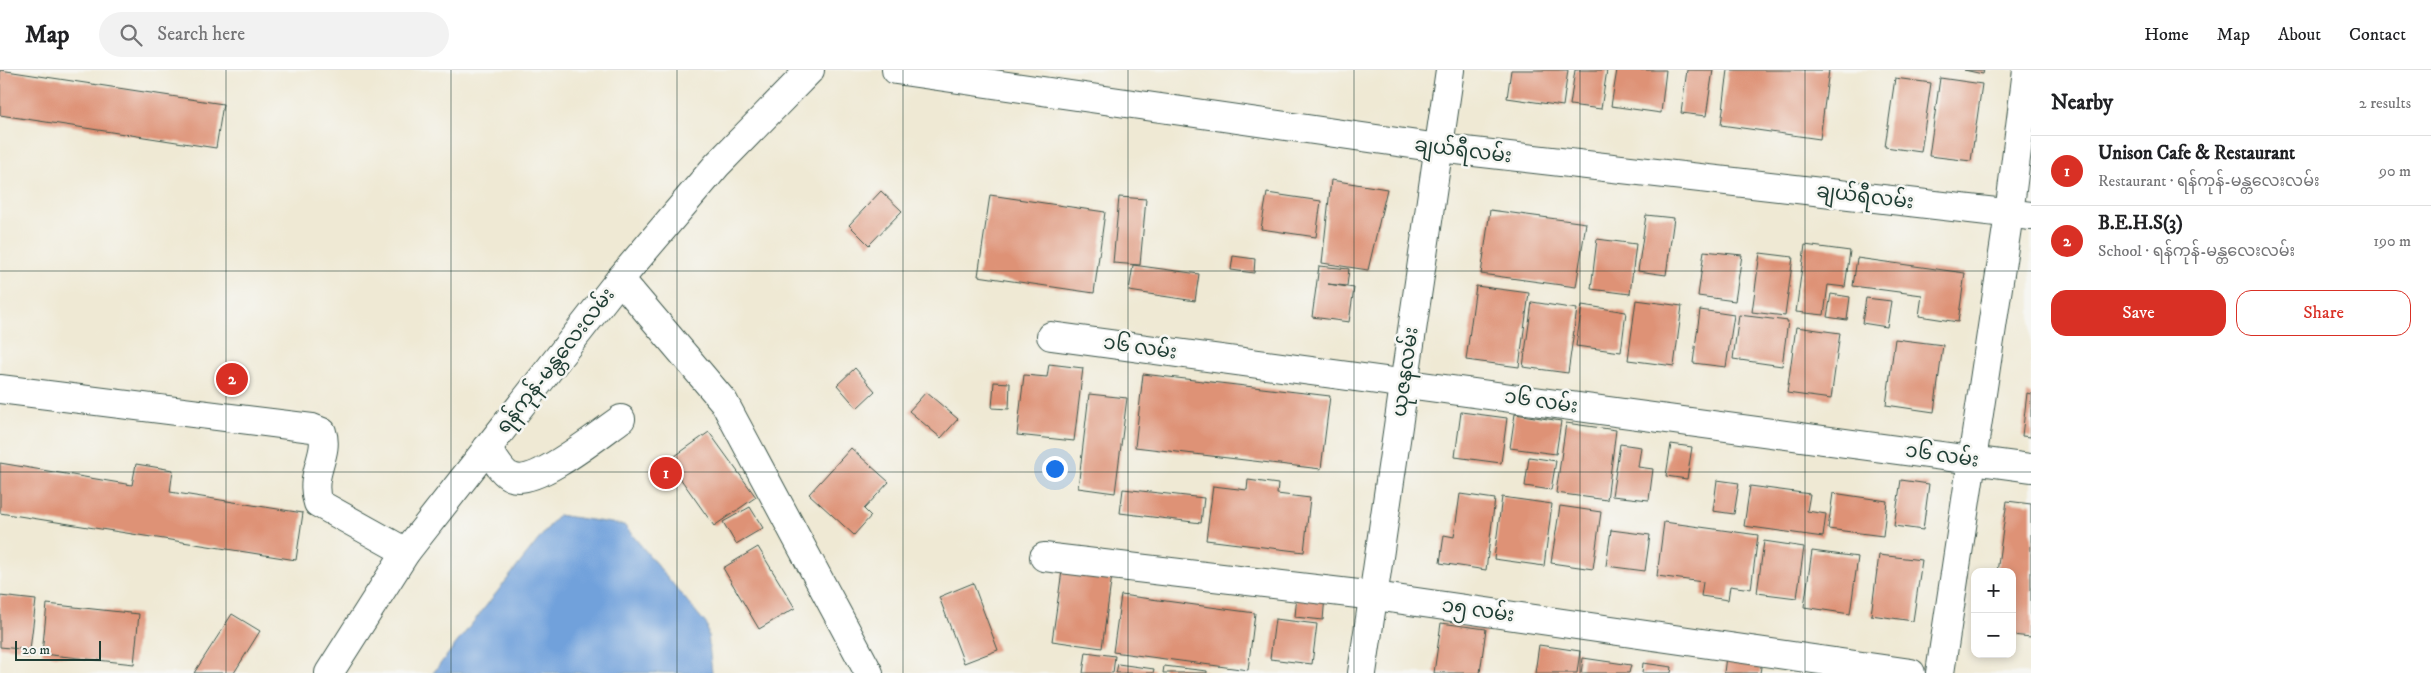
<!DOCTYPE html>
<html lang="en">
<head>
<meta charset="utf-8">
<style>
	:root { --surface:#fff; --page:#f2f2f2; --text:#202124; --muted:#757577; --line:#e0e0e0; --accent:#d93025 }
	body { margin:0; font-family:"IM FELL DW Pica","Noto Sans Myanmar",serif; background:var(--page); color:var(--text) }
	.controls { position:absolute; right:15px; bottom:15px; display:grid; overflow:hidden; border-radius:10px; box-shadow:0 2px 8px #0003 }
	.controls button { width:45px; height:45px; display:grid; place-items:center; padding:0; border:0; border-bottom:1px solid var(--line); background:var(--surface); color:var(--text); font:25px sans-serif }
	.scale { position:absolute; left:15px; bottom:12px; width:86px; box-sizing:border-box; padding-left:5px; border:2px solid #1f3d34; border-top:0; font-size:14px; line-height:18px; white-space:nowrap; color:#1f3d34; -webkit-text-stroke:4px #f6f6f2; paint-order:stroke }
	.you { position:absolute; left:1054px; top:398px; width:18px; height:18px; margin:-12px; border:4px solid #fff; border-radius:50%; background:#1a73e8; box-shadow:0 0 0 8px #1a73e833 }
	.badge { display:grid; place-items:center; width:32px; height:32px; border-radius:50%; background:var(--accent); color:#fff; font-size:16px; font-weight:700 }
	.pin { position:absolute; translate:-50% -50%; border:2px solid #fff; box-shadow:0 1px 5px #0006 }
	.list { margin:0; padding:0; list-style:none }
	h2 { display:flex; justify-content:space-between; align-items:center; height:65px; margin:0; padding:0 20px; font-size:21px }
	h2 small { font-size:16px; font-weight:400; color:var(--muted) }
	.list li { display:grid; grid-template-columns:32px 1fr auto; gap:15px; align-items:center; box-sizing:border-box; height:70px; padding:0 20px; border-top:1px solid var(--line) }
	.list b { display:block; font-size:19px; white-space:nowrap }
	.list p { margin:0; font-size:16px; white-space:nowrap; color:var(--muted) }
	.list em { font-size:16px; font-style:normal; color:var(--muted) }
	.actions { display:flex; gap:10px; padding:15px 20px }
	.actions a { flex:1; padding:11px 0; border:1px solid var(--accent); border-radius:15px; text-align:center; font-size:18px; color:var(--accent) }
	.actions .main { background:var(--accent); color:#fff }
	.icon { flex:none; width:28px; height:28px; fill:none; stroke:currentColor; stroke-width:2; stroke-linecap:round; stroke-linejoin:round }
	.map { position:relative; flex:none; width:2031px; height:603px; overflow:hidden }
	header { display:flex; align-items:center; gap:30px; box-sizing:border-box; height:70px; padding:0 25px; background:var(--surface); border-bottom:1px solid var(--line) }
	header strong { font-size:24px }
	nav { display:flex; gap:28px; margin-inline-start:auto; font-size:18px }
	.search { width:350px; height:45px; background:var(--page); display:flex; align-items:center; gap:12px; box-sizing:border-box; padding:0 18px; border-radius:28px; color:var(--muted); font-size:19px }
	main { display:flex }
	aside { flex:1; background:var(--surface) }
	.map>svg:first-child { display:block }
</style>
</head>
<body>
<header>
<strong>Map</strong>
<div class="search"><svg class="icon" aria-label="search" viewBox="0 0 24 24"><circle cx="10" cy="10" r="6"/><path d="M15 15l6 6"/></svg>Search here</div>
<nav><a>Home</a><a>Map</a><a>About</a><a>Contact</a></nav>
</header>
<main>
<div class="map">
<svg width="2031" height="603" viewBox="0 0 2031 603">
	<rect width="100%" height="100%" fill="#f6f6f2"/>
	<filter id="ink" filterUnits="userSpaceOnUse"><feTurbulence type="fractalNoise" baseFrequency=".02" numOctaves="2"/><feDisplacementMap in="SourceGraphic" scale="10" xChannelSelector="R" yChannelSelector="G"/><feConvolveMatrix kernelMatrix="1 2 1 2 8 2 1 2 1" color-interpolation-filters="sRGB"/></filter>
	<filter id="wash" filterUnits="userSpaceOnUse"><feTurbulence type="fractalNoise" baseFrequency=".0096" numOctaves="4" result="noise"/><feDisplacementMap in="SourceGraphic" scale="20" xChannelSelector="R" yChannelSelector="G"/><feGaussianBlur stdDeviation="1.12" result="paint"/><feColorMatrix in="noise" values="0 0 0 0 0 0 0 0 0 0 0 0 0 0 0 0 0 1.4 0 .05"/><feComposite in="paint" operator="in"/></filter>
	<g filter="url(#wash)">
		<rect width="100%" height="100%" fill="#efe9d4"/>
		<path fill="#71a1db" stroke="#486f88" d="M 558,445 L 624,455 L 707,555 L 712,603 L 433,603 Z"/>
		<g id="blocks">
			<g fill="#de9276">
				<path d="M 0,0 L 223,34 L 216,78 L 0,45 Z"/>
				<path d="M 1511,0 L 1568,0 L 1563,36 L 1507,28 Z"/>
				<path d="M 1575,0 L 1607,0 L 1601,39 L 1570,35 Z"/>
				<path d="M 1617,0 L 1666,0 L 1661,43 L 1611,36 Z"/>
				<path d="M 1687,0 L 1713,0 L 1706,46 L 1681,43 Z"/>
				<path d="M 1728,0 L 1829,0 L 1820,69 L 1721,55 Z"/>
				<path d="M 1964,0 L 1984,0 L 1983,4 Z"/>
				<path d="M 1895,8 L 1931,13 L 1921,82 L 1885,77 Z"/>
				<path d="M 1940,8 L 1982,14 L 1971,91 L 1929,86 Z"/>
				<path d="M 1331,110 L 1387,119 L 1368,200 L 1322,193 Z"/>
				<path d="M 881,121 L 902,141 L 869,175 L 849,155 Z"/>
				<path d="M 1267,123 L 1321,131 L 1316,167 L 1261,159 Z"/>
				<path d="M 990,125 L 1105,142 L 1094,223 L 978,206 Z"/>
				<path d="M 1119,127 L 1146,129 L 1140,195 L 1113,193 Z"/>
				<path d="M 1490,140 L 1586,153 L 1576,217 L 1481,204 Z"/>
				<path d="M 1646,145 L 1674,148 L 1666,205 L 1638,201 Z"/>
				<path d="M 1597,169 L 1636,174 L 1630,224 L 1591,219 Z"/>
				<path d="M 1805,175 L 1850,181 L 1845,217 L 1828,215 L 1824,245 L 1796,242 Z"/>
				<path d="M 1704,181 L 1742,185 L 1735,231 L 1698,226 Z"/>
				<path d="M 1760,183 L 1793,187 L 1785,246 L 1752,242 Z"/>
				<path d="M 1233,186 L 1255,189 L 1254,203 L 1231,200 Z"/>
				<path d="M 1857,188 L 1965,203 L 1958,252 L 1919,246 L 1922,225 L 1853,216 Z"/>
				<path d="M 1133,195 L 1199,204 L 1195,231 L 1129,221 Z"/>
				<path d="M 1319,196 L 1349,199 L 1347,216 L 1328,214 L 1354,218 L 1349,252 L 1312,247 Z"/>
				<path d="M 1476,216 L 1529,223 L 1519,297 L 1466,290 Z"/>
				<path d="M 1831,224 L 1850,227 L 1847,250 L 1827,247 Z"/>
				<path d="M 1866,228 L 1891,231 L 1887,257 L 1862,253 Z"/>
				<path d="M 1636,230 L 1682,236 L 1674,296 L 1628,290 Z"/>
				<path d="M 1532,232 L 1577,239 L 1568,303 L 1523,297 Z"/>
				<path d="M 1582,235 L 1626,242 L 1621,282 L 1576,276 Z"/>
				<path d="M 1700,240 L 1734,245 L 1726,297 L 1693,293 Z"/>
				<path d="M 1739,245 L 1788,251 L 1782,296 L 1733,289 Z"/>
				<path d="M 1796,257 L 1840,263 L 1831,329 L 1787,323 Z"/>
				<path d="M 1895,269 L 1943,275 L 1934,342 L 1886,335 Z"/>
				<path d="M 1049,294 L 1083,298 L 1074,371 L 1017,365 L 1024,305 L 1047,307 Z"/>
				<path d="M 855,298 L 875,321 L 857,338 L 837,315 Z"/>
				<path d="M 1143,304 L 1330,326 L 1321,399 L 1135,377 Z"/>
				<path d="M 994,312 L 1010,313 L 1009,339 L 992,338 Z"/>
				<path d="M 926,322 L 958,349 L 941,368 L 909,341 Z"/>
				<path d="M 2027,323 L 2031,324 L 2031,367 L 2022,366 Z"/>
				<path d="M 1089,324 L 1127,328 L 1115,423 L 1078,418 Z"/>
				<path d="M 1461,342 L 1507,348 L 1501,393 L 1455,387 Z"/>
				<path d="M 1515,344 L 1561,351 L 1556,384 L 1510,378 Z"/>
				<path d="M 1566,353 L 1616,360 L 1607,430 L 1556,423 Z"/>
				<path d="M 709,362 L 756,427 L 714,456 L 668,391 Z"/>
				<path d="M 1620,374 L 1641,377 L 1638,397 L 1653,399 L 1649,430 L 1612,426 Z"/>
				<path d="M 1671,374 L 1692,377 L 1687,409 L 1666,406 Z"/>
				<path d="M 851,378 L 889,412 L 864,439 L 871,446 L 854,465 L 809,424 Z"/>
				<path d="M 1529,387 L 1556,391 L 1551,420 L 1525,416 Z"/>
				<path d="M 0,393 L 132,415 L 136,394 L 173,400 L 170,422 L 303,443 L 296,490 L 0,443 Z"/>
				<path d="M 1248,410 L 1278,414 L 1277,424 L 1310,428 L 1304,482 L 1206,470 L 1213,416 L 1247,420 Z"/>
				<path d="M 1717,410 L 1739,413 L 1734,444 L 1713,441 Z"/>
				<path d="M 1901,410 L 1929,414 L 1923,460 L 1894,456 Z"/>
				<path d="M 1750,416 L 1810,424 L 1807,441 L 1826,444 L 1823,467 L 1744,456 Z"/>
				<path d="M 1123,419 L 1204,428 L 1201,453 L 1120,443 Z"/>
				<path d="M 1833,423 L 1887,431 L 1883,466 L 1828,459 Z"/>
				<path d="M 1460,424 L 1495,429 L 1486,500 L 1440,493 L 1444,465 L 1454,467 Z"/>
				<path d="M 1502,427 L 1552,434 L 1544,496 L 1494,489 Z"/>
				<path d="M 2007,431 L 2031,434 L 2031,567 L 2012,565 L 2012,502 L 1997,502 Z"/>
				<path d="M 1560,436 L 1601,442 L 1593,499 L 1551,493 Z"/>
				<path d="M 750,437 L 763,458 L 736,474 L 723,452 Z"/>
				<path d="M 1664,452 L 1758,465 L 1751,519 L 1730,516 L 1728,530 L 1701,526 L 1703,512 L 1657,506 Z"/>
				<path d="M 1611,460 L 1650,465 L 1645,501 L 1606,496 Z"/>
				<path d="M 1764,471 L 1804,477 L 1797,528 L 1757,523 Z"/>
				<path d="M 758,477 L 795,538 L 759,559 L 723,498 Z"/>
				<path d="M 1812,481 L 1858,487 L 1850,544 L 1804,537 Z"/>
				<path d="M 1879,485 L 1922,490 L 1913,551 L 1871,545 Z"/>
				<path d="M 1062,501 L 1112,505 L 1102,578 L 1052,571 Z"/>
				<path d="M 973,513 L 998,580 L 964,593 L 939,527 Z"/>
				<path d="M 1297,523 L 1325,526 L 1323,550 L 1295,547 Z"/>
				<path d="M 1121,525 L 1255,543 L 1248,600 L 1113,582 Z"/>
				<path d="M 0,526 L 36,530 L 30,580 L 0,577 Z"/>
				<path d="M 47,534 L 139,544 L 134,594 L 42,584 Z"/>
				<path d="M 232,544 L 260,561 L 234,603 L 194,603 Z"/>
				<path d="M 1275,549 L 1317,554 L 1312,594 L 1270,589 Z"/>
				<path d="M 1441,553 L 1486,559 L 1480,603 L 1434,603 Z"/>
				<path d="M 1539,575 L 1580,581 L 1577,603 L 1535,603 Z"/>
				<path d="M 1086,582 L 1115,586 L 1113,603 L 1083,603 Z"/>
				<path d="M 1726,586 L 1762,591 L 1760,603 L 1724,603 Z"/>
				<path d="M 1583,588 L 1631,595 L 1629,603 L 1581,603 Z"/>
				<path d="M 1643,593 L 1672,597 L 1671,603 L 1642,603 Z"/>
				<path d="M 1118,594 L 1154,599 L 1153,603 L 1116,603 Z"/>
				<path d="M 1164,596 L 1207,601 L 1207,603 L 1163,603 Z"/>
			</g>
		</g>
	</g>
	<g filter="url(#ink)">
		<use href="#blocks" fill-opacity="0" stroke="#3e574c" stroke-width="1"/>
		<g fill="none" stroke-linecap="round" stroke-linejoin="round">
			<g stroke="#3e574c" stroke-width="30">
				<g id="minor">
					<path d="M 896,0 L 1439,78 L 2031,146"/>
					<path d="M 620,209 L 724,332 L 869,603"/>
					<path d="M 1051,266 L 2031,398"/>
					<path d="M 0,319 L 312,358 L 322,362 C 330,385 308,404 318,433 L 406,482"/>
					<path d="M 487,378 C 493,386 502,404 512,407 C 535,417 601,363 621,349"/>
					<path d="M 1044,487 L 1375,526 L 1911,603"/>
					<path d="M 1362,603 L 1450,0"/>
					<path d="M 1940,603 L 2009,144 L 2027,0"/>
				</g>
			</g>
			<g stroke="#3e574c" stroke-width="30">
				<path id="major" d="M 329,603 L 406,482 L 620,209 L 717,95 L 810,0"/>
			</g>
			<use href="#minor" stroke="#fff" stroke-width="28"/>
			<use href="#major" stroke="#fff" stroke-width="28"/>
		</g>
	</g>
	<path fill="none" stroke="#1f3d34" stroke-width="1" stroke-opacity="0.55" d="M 226,0 L 226,603M 451,0 L 451,603M 677,0 L 677,603M 903,0 L 903,603M 1128,0 L 1128,603M 1354,0 L 1354,603M 1580,0 L 1580,603M 1805,0 L 1805,603M 0,201 L 2031,201M 0,402 L 2031,402"/>
	<g text-anchor="middle" dominant-baseline="central" stroke-width="5" stroke-linejoin="round" paint-order="stroke">
		<g font-size="20" fill="#1f3d34" stroke="#f6f6f2">
			<text transform="translate(1463 81) rotate(7)">ချယ်ရီလမ်း</text>
			<text transform="translate(1865 127) rotate(7)">ချယ်ရီလမ်း</text>
			<text transform="translate(1140 278) rotate(8)">၁၆ လမ်း</text>
			<text transform="translate(556 291) rotate(-52)">ရန်ကုန်-မန္တလေးလမ်း</text>
			<text transform="translate(1406 302) rotate(-82)">ယုဇနလမ်း</text>
			<text transform="translate(1541 332) rotate(8)">၁၆ လမ်း</text>
			<text transform="translate(1942 386) rotate(8)">၁၆ လမ်း</text>
			<text transform="translate(1478 541) rotate(8)">၁၅ လမ်း</text>
		</g>
	</g>
</svg>
<div class="controls">
<button>+</button>
<button>−</button>
</div>
<div class="scale">20 m</div>
<div class="you"></div>
<div class="pin badge" style="left:666px;top:403px">1</div>
<div class="pin badge" style="left:232px;top:309px">2</div>
</div>
<aside>
<h2>Nearby<small>2 results</small></h2>
<ul class="list">
<li><span class="badge">1</span><div><b>Unison Cafe &amp; Restaurant</b><p>Restaurant · ရန်ကုန်-မန္တလေးလမ်း</p></div><em>90 m</em></li>
<li><span class="badge">2</span><div><b>B.E.H.S(3)</b><p>School · ရန်ကုန်-မန္တလေးလမ်း</p></div><em>190 m</em></li>
</ul>
<div class="actions"><a class="main">Save</a><a>Share</a></div>
</aside>
</main>
</body>
</html>
